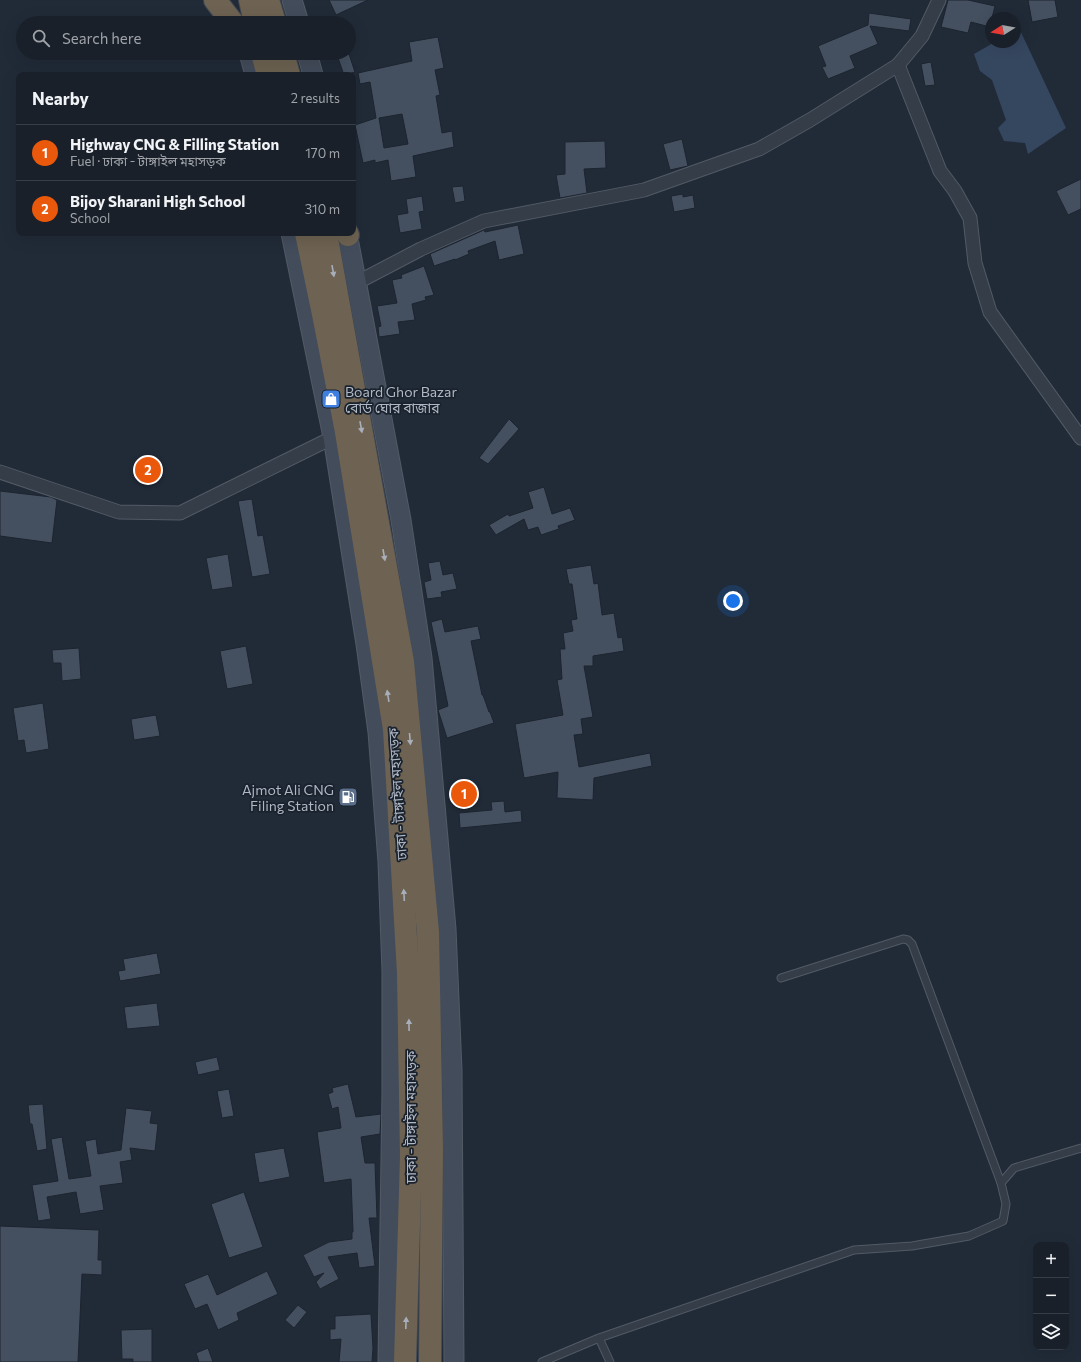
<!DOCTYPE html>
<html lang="en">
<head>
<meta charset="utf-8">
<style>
	:root { --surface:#19202a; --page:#222832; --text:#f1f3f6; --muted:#9fa3a8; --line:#373e47; --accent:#ea580c }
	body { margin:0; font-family:Commissioner,"Noto Sans Bengali",sans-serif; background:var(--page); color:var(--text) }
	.controls { position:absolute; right:12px; bottom:12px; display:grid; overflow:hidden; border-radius:8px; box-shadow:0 4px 16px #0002 }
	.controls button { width:36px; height:36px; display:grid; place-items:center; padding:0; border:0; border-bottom:1px solid var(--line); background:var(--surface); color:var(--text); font:20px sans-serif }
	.compass { position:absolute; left:985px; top:12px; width:36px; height:36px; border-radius:50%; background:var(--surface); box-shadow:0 4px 16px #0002; rotate:259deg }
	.you { position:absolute; left:733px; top:601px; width:14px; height:14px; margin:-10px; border:3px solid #fff; border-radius:50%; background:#1a73e8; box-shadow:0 0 0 6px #1a73e833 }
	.badge { display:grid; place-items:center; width:26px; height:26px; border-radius:50%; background:var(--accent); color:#fff; font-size:13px; font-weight:700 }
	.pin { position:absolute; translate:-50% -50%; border:2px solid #fff; box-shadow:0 1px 4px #0006 }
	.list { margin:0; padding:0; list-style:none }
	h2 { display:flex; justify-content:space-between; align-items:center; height:52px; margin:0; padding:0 16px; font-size:17px }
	h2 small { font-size:13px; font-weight:400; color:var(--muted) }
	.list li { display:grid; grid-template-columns:26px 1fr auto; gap:12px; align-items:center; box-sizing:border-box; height:56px; padding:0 16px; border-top:1px solid var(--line) }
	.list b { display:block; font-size:15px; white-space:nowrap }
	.list p { margin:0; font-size:13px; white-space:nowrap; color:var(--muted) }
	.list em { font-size:13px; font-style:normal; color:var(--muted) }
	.icon { flex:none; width:22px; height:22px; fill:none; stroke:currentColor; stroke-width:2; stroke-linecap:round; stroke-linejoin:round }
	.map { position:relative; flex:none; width:1081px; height:1362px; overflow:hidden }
	.search { position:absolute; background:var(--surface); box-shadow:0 4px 16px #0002; left:16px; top:16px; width:340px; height:44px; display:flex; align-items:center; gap:10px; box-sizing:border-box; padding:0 14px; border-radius:22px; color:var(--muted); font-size:15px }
	.panel { position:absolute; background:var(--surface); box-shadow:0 4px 16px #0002; left:16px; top:72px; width:340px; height:164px; border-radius:8px }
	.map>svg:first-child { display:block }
</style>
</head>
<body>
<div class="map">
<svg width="1081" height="1362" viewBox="0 0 1081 1362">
	<rect width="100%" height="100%" fill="#212b38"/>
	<path fill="#35465f" d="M 1019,28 L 1066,128 L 1028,154 L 1025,143 L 1004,141 L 998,128 L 1006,120 L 992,80 L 980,71 L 974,54 L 995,42 L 1015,42 L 1015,31 Z"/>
	<g fill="#445060" stroke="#1c242f" fill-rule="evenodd">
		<path d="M 329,0 L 368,0 L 336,15 Z"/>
		<path d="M 948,0 L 968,0 L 995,6 L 992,18 L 991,18 L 990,27 L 971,22 L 968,33 L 941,27 Z"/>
		<path d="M 1028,0 L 1055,0 L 1058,17 L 1032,22 Z"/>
		<path d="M 869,13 L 911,19 L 909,31 L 870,26 L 878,44 L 850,56 L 855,68 L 828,79 L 822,67 L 826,66 L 818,46 L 868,25 Z"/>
		<path d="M 438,37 L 444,68 L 435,70 L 440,95 L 436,96 L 442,133 L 452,131 L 454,147 L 413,156 L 416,177 L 391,181 L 388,160 L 375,163 L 375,160 L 363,163 L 355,125 L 376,118 L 370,82 L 360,84 L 358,73 L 412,61 L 409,42 ZM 402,114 L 408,144 L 384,148 L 379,118 Z"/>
		<path d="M 349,54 L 355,72 L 344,75 L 338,58 Z"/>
		<path d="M 931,62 L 935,85 L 925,86 L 921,64 Z"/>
		<path d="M 682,139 L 688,166 L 670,170 L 663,144 Z"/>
		<path d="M 605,141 L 606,168 L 584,169 L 587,193 L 560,198 L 556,175 L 565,174 L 565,142 Z"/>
		<path d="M 1081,179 L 1081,209 L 1068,215 L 1056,191 Z"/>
		<path d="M 463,186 L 465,201 L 455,203 L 452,187 Z"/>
		<path d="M 683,194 L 683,197 L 693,195 L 695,208 L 674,212 L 671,196 Z"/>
		<path d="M 422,196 L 424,211 L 419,212 L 422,229 L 400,233 L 397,215 L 408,213 L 406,199 Z"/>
		<path d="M 518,225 L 524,254 L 499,260 L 495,241 L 468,251 L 469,254 L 455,260 L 455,259 L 434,266 L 430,254 L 484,230 L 485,232 Z"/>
		<path d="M 424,266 L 434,295 L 425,297 L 426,300 L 412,304 L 415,320 L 398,322 L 400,334 L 379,337 L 378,327 L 381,326 L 377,306 L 397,303 L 392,280 L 402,278 L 401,275 Z"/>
		<path d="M 509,419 L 519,429 L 488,464 L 479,458 Z"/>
		<path d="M 544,487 L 552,514 L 570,508 L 575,520 L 558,526 L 559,529 L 541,535 L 538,527 L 528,530 L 524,519 L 496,535 L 489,525 L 508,514 L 509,516 L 533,508 L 528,492 Z"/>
		<path d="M 0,491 L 51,497 L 57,500 L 52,543 L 0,536 Z"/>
		<path d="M 252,499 L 258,536 L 263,535 L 270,574 L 252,577 L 238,501 Z"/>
		<path d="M 228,554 L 233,587 L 212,590 L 206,558 Z"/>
		<path d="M 440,561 L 443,575 L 453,573 L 457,589 L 441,592 L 442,597 L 427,599 L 424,582 L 431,580 L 428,563 Z"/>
		<path d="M 591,565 L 594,584 L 598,583 L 602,615 L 614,613 L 618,638 L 622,637 L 624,651 L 593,656 L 593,666 L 584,666 L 593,717 L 581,719 L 583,734 L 574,735 L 579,767 L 650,753 L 652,766 L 594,778 L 593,800 L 557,798 L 558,772 L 524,778 L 515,724 L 563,715 L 557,680 L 562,679 L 560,649 L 565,649 L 563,633 L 573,631 L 571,620 L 577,619 L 572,584 L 569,584 L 566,569 Z"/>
		<path d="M 442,619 L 445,632 L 478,626 L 481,639 L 471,641 L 482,695 L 483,695 L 489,712 L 490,712 L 494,723 L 447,738 L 438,710 L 448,706 L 431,622 Z"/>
		<path d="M 246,646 L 253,684 L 227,689 L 220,651 Z"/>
		<path d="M 79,648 L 81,679 L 62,681 L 61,663 L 53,663 L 52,650 Z"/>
		<path d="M 43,703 L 49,749 L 26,753 L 24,740 L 18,741 L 13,708 Z"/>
		<path d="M 156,715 L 160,736 L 134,740 L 131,719 Z"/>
		<path d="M 504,801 L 505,812 L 521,810 L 522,822 L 460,828 L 459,813 L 492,810 L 491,802 Z"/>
		<path d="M 157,953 L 161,974 L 120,981 L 118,971 L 125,970 L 123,959 Z"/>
		<path d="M 157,1003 L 160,1026 L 127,1029 L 124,1007 Z"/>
		<path d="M 217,1057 L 220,1070 L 198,1075 L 195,1062 Z"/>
		<path d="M 348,1084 L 356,1117 L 381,1114 L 380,1134 L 361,1137 L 365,1163 L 375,1163 L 377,1218 L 369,1218 L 375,1266 L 359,1268 L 357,1253 L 328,1257 L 339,1279 L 320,1289 L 316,1282 L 324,1273 L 314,1277 L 303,1255 L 329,1242 L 352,1239 L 352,1232 L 353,1232 L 351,1179 L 324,1183 L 317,1132 L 341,1128 L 338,1107 L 332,1109 L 328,1094 L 333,1092 L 332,1088 Z"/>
		<path d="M 229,1089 L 234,1116 L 222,1118 L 217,1091 Z"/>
		<path d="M 43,1104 L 47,1149 L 37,1151 L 32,1124 L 30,1124 L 28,1105 Z"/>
		<path d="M 126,1108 L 152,1111 L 150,1123 L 158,1124 L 155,1151 L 130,1148 L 132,1160 L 120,1162 L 123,1183 L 100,1186 L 104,1210 L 80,1214 L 76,1192 L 47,1197 L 51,1219 L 38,1221 L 32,1185 L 58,1181 L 51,1139 L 62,1137 L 69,1179 L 91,1176 L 85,1141 L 96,1139 L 98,1154 L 121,1150 Z"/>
		<path d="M 284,1148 L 290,1177 L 259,1183 L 254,1153 Z"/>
		<path d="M 244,1192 L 263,1247 L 229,1258 L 211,1204 Z"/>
		<path d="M 0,1226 L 99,1230 L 98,1260 L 102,1260 L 102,1275 L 82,1274 L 78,1362 L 0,1362 Z"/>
		<path d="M 267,1271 L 278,1294 L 237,1313 L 239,1320 L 218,1330 L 207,1304 L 195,1309 L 184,1284 L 208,1274 L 217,1295 Z"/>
		<path d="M 298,1305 L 307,1312 L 294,1328 L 285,1320 Z"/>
		<path d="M 371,1314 L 373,1348 L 372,1362 L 339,1362 L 341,1339 L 330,1340 L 330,1329 L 335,1329 L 335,1316 Z"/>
		<path d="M 152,1329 L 152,1362 L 133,1362 L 133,1359 L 122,1359 L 121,1330 Z"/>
		<path d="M 208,1348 L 213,1362 L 199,1362 L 196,1353 Z"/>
	</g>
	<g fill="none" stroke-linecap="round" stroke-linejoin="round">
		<g stroke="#525a66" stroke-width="9">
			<g id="lane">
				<path d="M 781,978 L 903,939 L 908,940 L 912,944 L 1001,1183"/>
				<path d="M 599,1338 L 610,1362"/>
				<path d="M 542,1362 L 599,1338 L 854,1250 L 912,1246 L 969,1236 L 1003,1221 L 1006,1204 L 1001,1183 L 1014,1168 L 1081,1148"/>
			</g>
		</g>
		<g stroke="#525a66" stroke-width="15">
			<g id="street">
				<path d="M 898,65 L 940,171 L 955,191 L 970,218 L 975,263 L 990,312 L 1081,438"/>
				<path d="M 358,282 L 421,249 L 484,221 L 644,190 L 759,149 L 810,120 L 898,65 L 922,36 L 939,0"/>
				<path d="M 0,472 L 119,512 L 180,513 L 340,434"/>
			</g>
		</g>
		<g stroke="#525a66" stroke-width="21">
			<g id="secondary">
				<path d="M 292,0 L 299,23"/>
				<path d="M 249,53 L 255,75"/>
				<path d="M 307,53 L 313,75"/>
				<path d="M 291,233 L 333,437 L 366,644 L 378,732 L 388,862 L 392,972 L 392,1090 L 388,1362"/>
				<path d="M 347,233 L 401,520 L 422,658 L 446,929 L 452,1070 L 454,1362"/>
			</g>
		</g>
		<g stroke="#3f4753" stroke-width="24">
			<g id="highway">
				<path d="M 215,0 L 233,23"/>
				<path d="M 250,0 L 255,23"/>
				<path d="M 268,0 L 275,23"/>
				<path d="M 262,53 L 268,75"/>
				<path d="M 283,53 L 289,75"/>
				<path d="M 306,233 L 323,314 L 346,432 L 394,729 L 408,973 L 411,1156 L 405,1362"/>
				<path d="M 326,233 L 403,662 L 428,932 L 432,1150 L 430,1362"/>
				<path d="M 347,233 L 348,235"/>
			</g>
		</g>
		<use href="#lane" stroke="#353d48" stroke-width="7"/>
		<use href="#street" stroke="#353d48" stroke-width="13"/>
		<use href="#secondary" stroke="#434c5b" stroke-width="19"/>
		<use href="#highway" stroke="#6e6352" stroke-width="22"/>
	</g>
	<defs><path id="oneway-solid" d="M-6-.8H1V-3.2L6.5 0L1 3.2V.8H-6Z"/></defs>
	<g fill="#a8afba">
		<use href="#oneway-solid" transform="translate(333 271) rotate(80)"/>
		<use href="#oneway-solid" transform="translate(361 427) rotate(80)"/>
		<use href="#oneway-solid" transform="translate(384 555) rotate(80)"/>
		<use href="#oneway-solid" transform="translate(388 696) rotate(-99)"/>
		<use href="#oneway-solid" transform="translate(410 739) rotate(85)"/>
		<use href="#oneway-solid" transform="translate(404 895) rotate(-93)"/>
		<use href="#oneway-solid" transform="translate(409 1025) rotate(-91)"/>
		<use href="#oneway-solid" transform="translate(406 1323) rotate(-88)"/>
	</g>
	<defs>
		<g id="shop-square" transform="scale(1)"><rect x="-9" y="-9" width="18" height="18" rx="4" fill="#3f7fe0" stroke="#1a222d"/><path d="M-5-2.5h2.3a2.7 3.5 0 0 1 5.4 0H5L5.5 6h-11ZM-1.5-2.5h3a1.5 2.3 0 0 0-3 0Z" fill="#fff"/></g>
		<g id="fuel-square" transform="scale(1)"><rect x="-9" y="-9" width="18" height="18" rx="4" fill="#5c6f8a" stroke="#1a222d"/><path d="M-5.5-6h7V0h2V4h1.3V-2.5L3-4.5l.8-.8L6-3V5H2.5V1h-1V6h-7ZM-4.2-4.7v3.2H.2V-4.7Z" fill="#fff"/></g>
	</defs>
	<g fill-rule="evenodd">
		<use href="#shop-square" x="331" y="399"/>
		<use href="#fuel-square" x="348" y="797"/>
	</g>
	<g text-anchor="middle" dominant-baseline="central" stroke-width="3.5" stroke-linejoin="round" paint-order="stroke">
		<g font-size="14" fill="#afb7c5" stroke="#1a222d" text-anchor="start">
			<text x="345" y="391">Board Ghor Bazar<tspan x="345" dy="16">বোর্ড ঘোর বাজার</tspan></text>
			<text x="334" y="789" text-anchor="end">Ajmot Ali CNG<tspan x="334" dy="16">Filing Station</tspan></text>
		</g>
		<g font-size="14" fill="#afb7c5" stroke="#1a222d">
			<text transform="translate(397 794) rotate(-94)">ঢাকা - টাঙ্গাইল মহাসড়ক</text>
			<text transform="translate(410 1117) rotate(-90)">ঢাকা - টাঙ্গাইল মহাসড়ক</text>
		</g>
	</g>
</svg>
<div class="controls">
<button>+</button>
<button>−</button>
<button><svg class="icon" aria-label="layers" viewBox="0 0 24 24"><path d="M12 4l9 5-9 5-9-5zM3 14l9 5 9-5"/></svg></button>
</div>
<svg class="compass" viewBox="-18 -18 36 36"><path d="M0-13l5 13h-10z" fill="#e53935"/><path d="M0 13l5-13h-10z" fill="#9fa3a8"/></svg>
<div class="you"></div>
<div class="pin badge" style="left:464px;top:794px">1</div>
<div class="pin badge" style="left:148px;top:470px">2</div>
<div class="search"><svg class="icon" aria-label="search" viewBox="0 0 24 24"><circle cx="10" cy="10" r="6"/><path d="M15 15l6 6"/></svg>Search here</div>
<section class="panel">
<h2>Nearby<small>2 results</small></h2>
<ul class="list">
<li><span class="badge">1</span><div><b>Highway CNG &amp; Filling Station</b><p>Fuel · ঢাকা - টাঙ্গাইল মহাসড়ক</p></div><em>170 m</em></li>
<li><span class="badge">2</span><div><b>Bijoy Sharani High School</b><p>School</p></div><em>310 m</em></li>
</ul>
</section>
</div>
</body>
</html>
